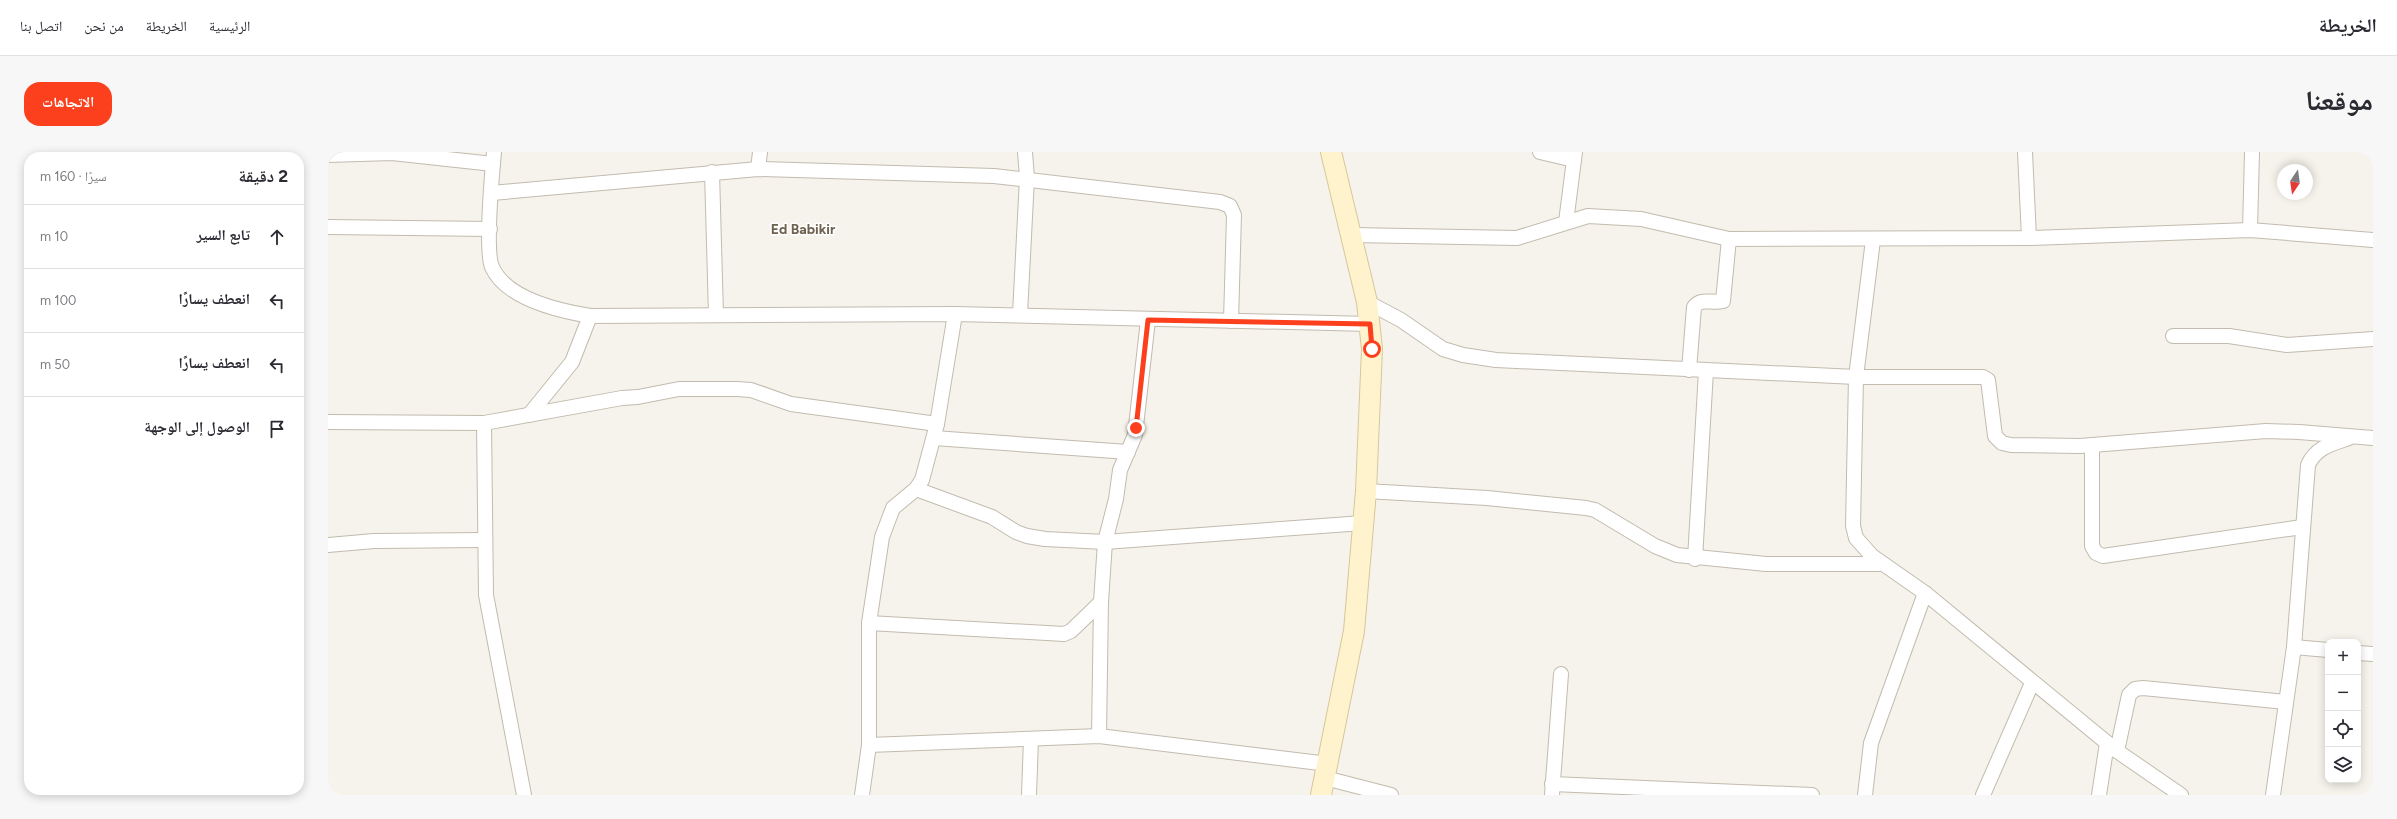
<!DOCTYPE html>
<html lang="ar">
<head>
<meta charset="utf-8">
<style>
	:root { --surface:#fff; --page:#f7f7f7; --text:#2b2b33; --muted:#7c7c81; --line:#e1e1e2; --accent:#fc3f1d }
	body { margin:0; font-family:Figtree,"Noto Naskh Arabic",sans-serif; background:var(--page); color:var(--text); direction:rtl }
	.controls { position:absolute; right:12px; bottom:12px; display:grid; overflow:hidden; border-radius:8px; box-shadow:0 2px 10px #0003 }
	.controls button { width:36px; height:36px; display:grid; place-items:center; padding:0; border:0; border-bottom:1px solid var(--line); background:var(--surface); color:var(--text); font:20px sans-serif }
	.compass { position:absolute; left:1949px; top:12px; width:36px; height:36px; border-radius:50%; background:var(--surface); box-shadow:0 2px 10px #0003; rotate:193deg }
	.stop { position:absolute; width:12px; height:12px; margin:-9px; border:3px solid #fc3f1d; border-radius:50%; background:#fff }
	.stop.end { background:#fc3f1d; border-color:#fff; box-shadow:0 1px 4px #0008 }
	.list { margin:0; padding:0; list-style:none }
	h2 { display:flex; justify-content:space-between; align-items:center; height:52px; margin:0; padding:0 16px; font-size:17px }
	h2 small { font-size:13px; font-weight:400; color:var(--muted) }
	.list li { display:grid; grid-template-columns:26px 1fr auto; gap:12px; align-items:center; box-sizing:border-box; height:64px; padding:0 16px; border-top:1px solid var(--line) }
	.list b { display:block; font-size:15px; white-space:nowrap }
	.list em { font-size:13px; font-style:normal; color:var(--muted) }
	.icon { flex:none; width:22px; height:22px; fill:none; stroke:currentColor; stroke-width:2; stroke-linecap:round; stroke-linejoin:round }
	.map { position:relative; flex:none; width:2045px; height:643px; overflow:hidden; direction:ltr; border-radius:16px }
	header { display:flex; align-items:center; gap:24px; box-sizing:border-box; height:56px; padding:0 20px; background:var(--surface); border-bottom:1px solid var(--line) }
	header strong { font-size:19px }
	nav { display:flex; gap:22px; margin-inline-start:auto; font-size:14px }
	.intro { display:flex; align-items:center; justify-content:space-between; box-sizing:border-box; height:96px; padding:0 24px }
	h1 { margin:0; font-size:28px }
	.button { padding:10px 18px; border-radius:16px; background:var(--accent); color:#fff; font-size:14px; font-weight:700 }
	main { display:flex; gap:24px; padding:0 24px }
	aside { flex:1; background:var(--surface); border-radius:16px; box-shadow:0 2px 10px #0003 }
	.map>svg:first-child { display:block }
</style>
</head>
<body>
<header>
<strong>الخريطة</strong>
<nav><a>الرئيسية</a><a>الخريطة</a><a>من نحن</a><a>اتصل بنا</a></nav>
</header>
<div class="intro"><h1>موقعنا</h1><a class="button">الاتجاهات</a></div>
<main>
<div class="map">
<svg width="2045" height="643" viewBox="0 0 2045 643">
	<rect width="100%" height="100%" fill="#f6f3ec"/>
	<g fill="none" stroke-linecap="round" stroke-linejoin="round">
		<g stroke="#c2bbae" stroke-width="16">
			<g id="street">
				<path d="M 166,0 C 164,22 157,98 164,115 C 178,147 232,159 262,164 L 627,162 L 1042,172"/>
				<path d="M 1212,0 L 1246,8"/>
				<path d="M 1697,0 L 1701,86"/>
				<path d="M 0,3 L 64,1 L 165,12"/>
				<path d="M 430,17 L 432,0"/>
				<path d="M 384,20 L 388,163"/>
				<path d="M 164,41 L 430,17 L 666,24 L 892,50 L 902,54 L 906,63 L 903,169"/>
				<path d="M 1238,70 L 1247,0"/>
				<path d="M 0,75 L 162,77"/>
				<path d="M 1922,78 L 1924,0"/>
				<path d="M 1024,83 L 1189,86 L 1260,64 L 1313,67 L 1401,87 L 1701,86 L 1922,78 L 2045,88"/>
				<path d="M 1545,88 L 1528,225 L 1525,374 L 1528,386 L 1544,404 L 1597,441 L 1789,599 L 1853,643"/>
				<path d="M 1039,150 L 1073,168 L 1115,197 L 1135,203 L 1168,208 L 1528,225 L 1655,225 L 1660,228 L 1667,284 L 1674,291 L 1683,293 L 1752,294 L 1938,279 L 1971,280 L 2045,286"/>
				<path d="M 692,162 L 699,26 L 697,0"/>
				<path d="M 1845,184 L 1901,184 L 1959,193 L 2045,187"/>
				<path d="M 1361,218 L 1366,155 C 1374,145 1384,152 1395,149 L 1401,87"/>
				<path d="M 201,263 L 244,210 L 262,164"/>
				<path d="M 0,270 L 156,271 L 294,246 L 310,245 L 351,237 L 409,237 L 423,238 L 463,252 L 609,272"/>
				<path d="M 156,271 L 158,443 L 196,643"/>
				<path d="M 606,286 L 800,300"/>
				<path d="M 1764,293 L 1764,394 L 1768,401 L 1775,404 L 1974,375"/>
				<path d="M 588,337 L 664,365 L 688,380 L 699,384 L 717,387 L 777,390 L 1035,371"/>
				<path d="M 1038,339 L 1159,346 L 1258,356 L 1267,358 L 1327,394 L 1349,403 L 1438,412 L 1555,412"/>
				<path d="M 0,393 L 46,389 L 156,388"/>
				<path d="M 1367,407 L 1378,219"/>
				<path d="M 541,471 L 736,482 L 743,479 L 773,450"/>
				<path d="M 1966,495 L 2000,498"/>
				<path d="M 2030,501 L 2045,502"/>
				<path d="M 771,584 L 773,450 L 777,390 L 788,347 L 792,318 L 807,283 L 820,168"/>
				<path d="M 541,593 L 771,584 L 1000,612"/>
				<path d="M 1789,599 L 1801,543 L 1807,537 L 1815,536 L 1958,550"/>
				<path d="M 997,626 L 1063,643"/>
				<path d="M 1224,632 L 1484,643"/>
				<path d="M 534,643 L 541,593 L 541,471 L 554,385 L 565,356 L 588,337 L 594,328 L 609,272 L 627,162"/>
				<path d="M 701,643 L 703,587"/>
				<path d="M 1224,643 L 1233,522"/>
				<path d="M 1537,643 L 1543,591 L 1597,441"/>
				<path d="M 1655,643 L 1704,531"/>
				<path d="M 1771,643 L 1779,591"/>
				<path d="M 1945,643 L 1966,495 L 1980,313 C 1988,295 2004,292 2021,286"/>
			</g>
		</g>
		<g stroke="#d6c79b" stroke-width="22">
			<path id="secondary" d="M 993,643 L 1026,479 L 1038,339 L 1044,197 L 1039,150 L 1003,0"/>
		</g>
		<use href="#street" stroke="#fff" stroke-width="14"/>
		<use href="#secondary" stroke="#fff3cd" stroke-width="20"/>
	</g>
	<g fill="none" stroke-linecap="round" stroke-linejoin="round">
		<path stroke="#fc3f1d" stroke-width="5" d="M 808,276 L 820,168 L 1042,172 L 1044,197"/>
	</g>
	<g text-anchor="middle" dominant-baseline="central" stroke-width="3" stroke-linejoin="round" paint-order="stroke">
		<g font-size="14" font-weight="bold" fill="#6e6250" stroke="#fff">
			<text x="475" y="77">Ed Babikir</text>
		</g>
	</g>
</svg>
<div class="controls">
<button>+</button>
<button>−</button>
<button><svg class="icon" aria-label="locate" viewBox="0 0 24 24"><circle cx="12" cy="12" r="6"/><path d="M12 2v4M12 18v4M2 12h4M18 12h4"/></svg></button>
<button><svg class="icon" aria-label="layers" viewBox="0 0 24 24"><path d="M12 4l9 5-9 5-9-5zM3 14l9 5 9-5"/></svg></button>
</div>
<svg class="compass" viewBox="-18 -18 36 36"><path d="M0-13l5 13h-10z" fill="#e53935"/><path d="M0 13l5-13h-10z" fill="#7c7c81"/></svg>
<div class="stop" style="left:1044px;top:197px"></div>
<div class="stop end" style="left:808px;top:276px"></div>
</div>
<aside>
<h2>2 دقيقة<small>سيرًا · 160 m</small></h2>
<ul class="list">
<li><svg class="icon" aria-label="ahead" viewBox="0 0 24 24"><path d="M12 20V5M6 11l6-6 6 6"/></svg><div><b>تابع السير</b></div><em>10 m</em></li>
<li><svg class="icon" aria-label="left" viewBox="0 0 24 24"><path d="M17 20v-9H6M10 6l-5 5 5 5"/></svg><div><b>انعطف يسارًا</b></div><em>100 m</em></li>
<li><svg class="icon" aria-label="left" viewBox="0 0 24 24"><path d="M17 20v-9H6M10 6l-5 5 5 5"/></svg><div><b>انعطف يسارًا</b></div><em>50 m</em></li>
<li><svg class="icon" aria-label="arrive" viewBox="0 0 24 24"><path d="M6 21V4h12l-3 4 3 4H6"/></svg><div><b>الوصول إلى الوجهة</b></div></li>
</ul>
</aside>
</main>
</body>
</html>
